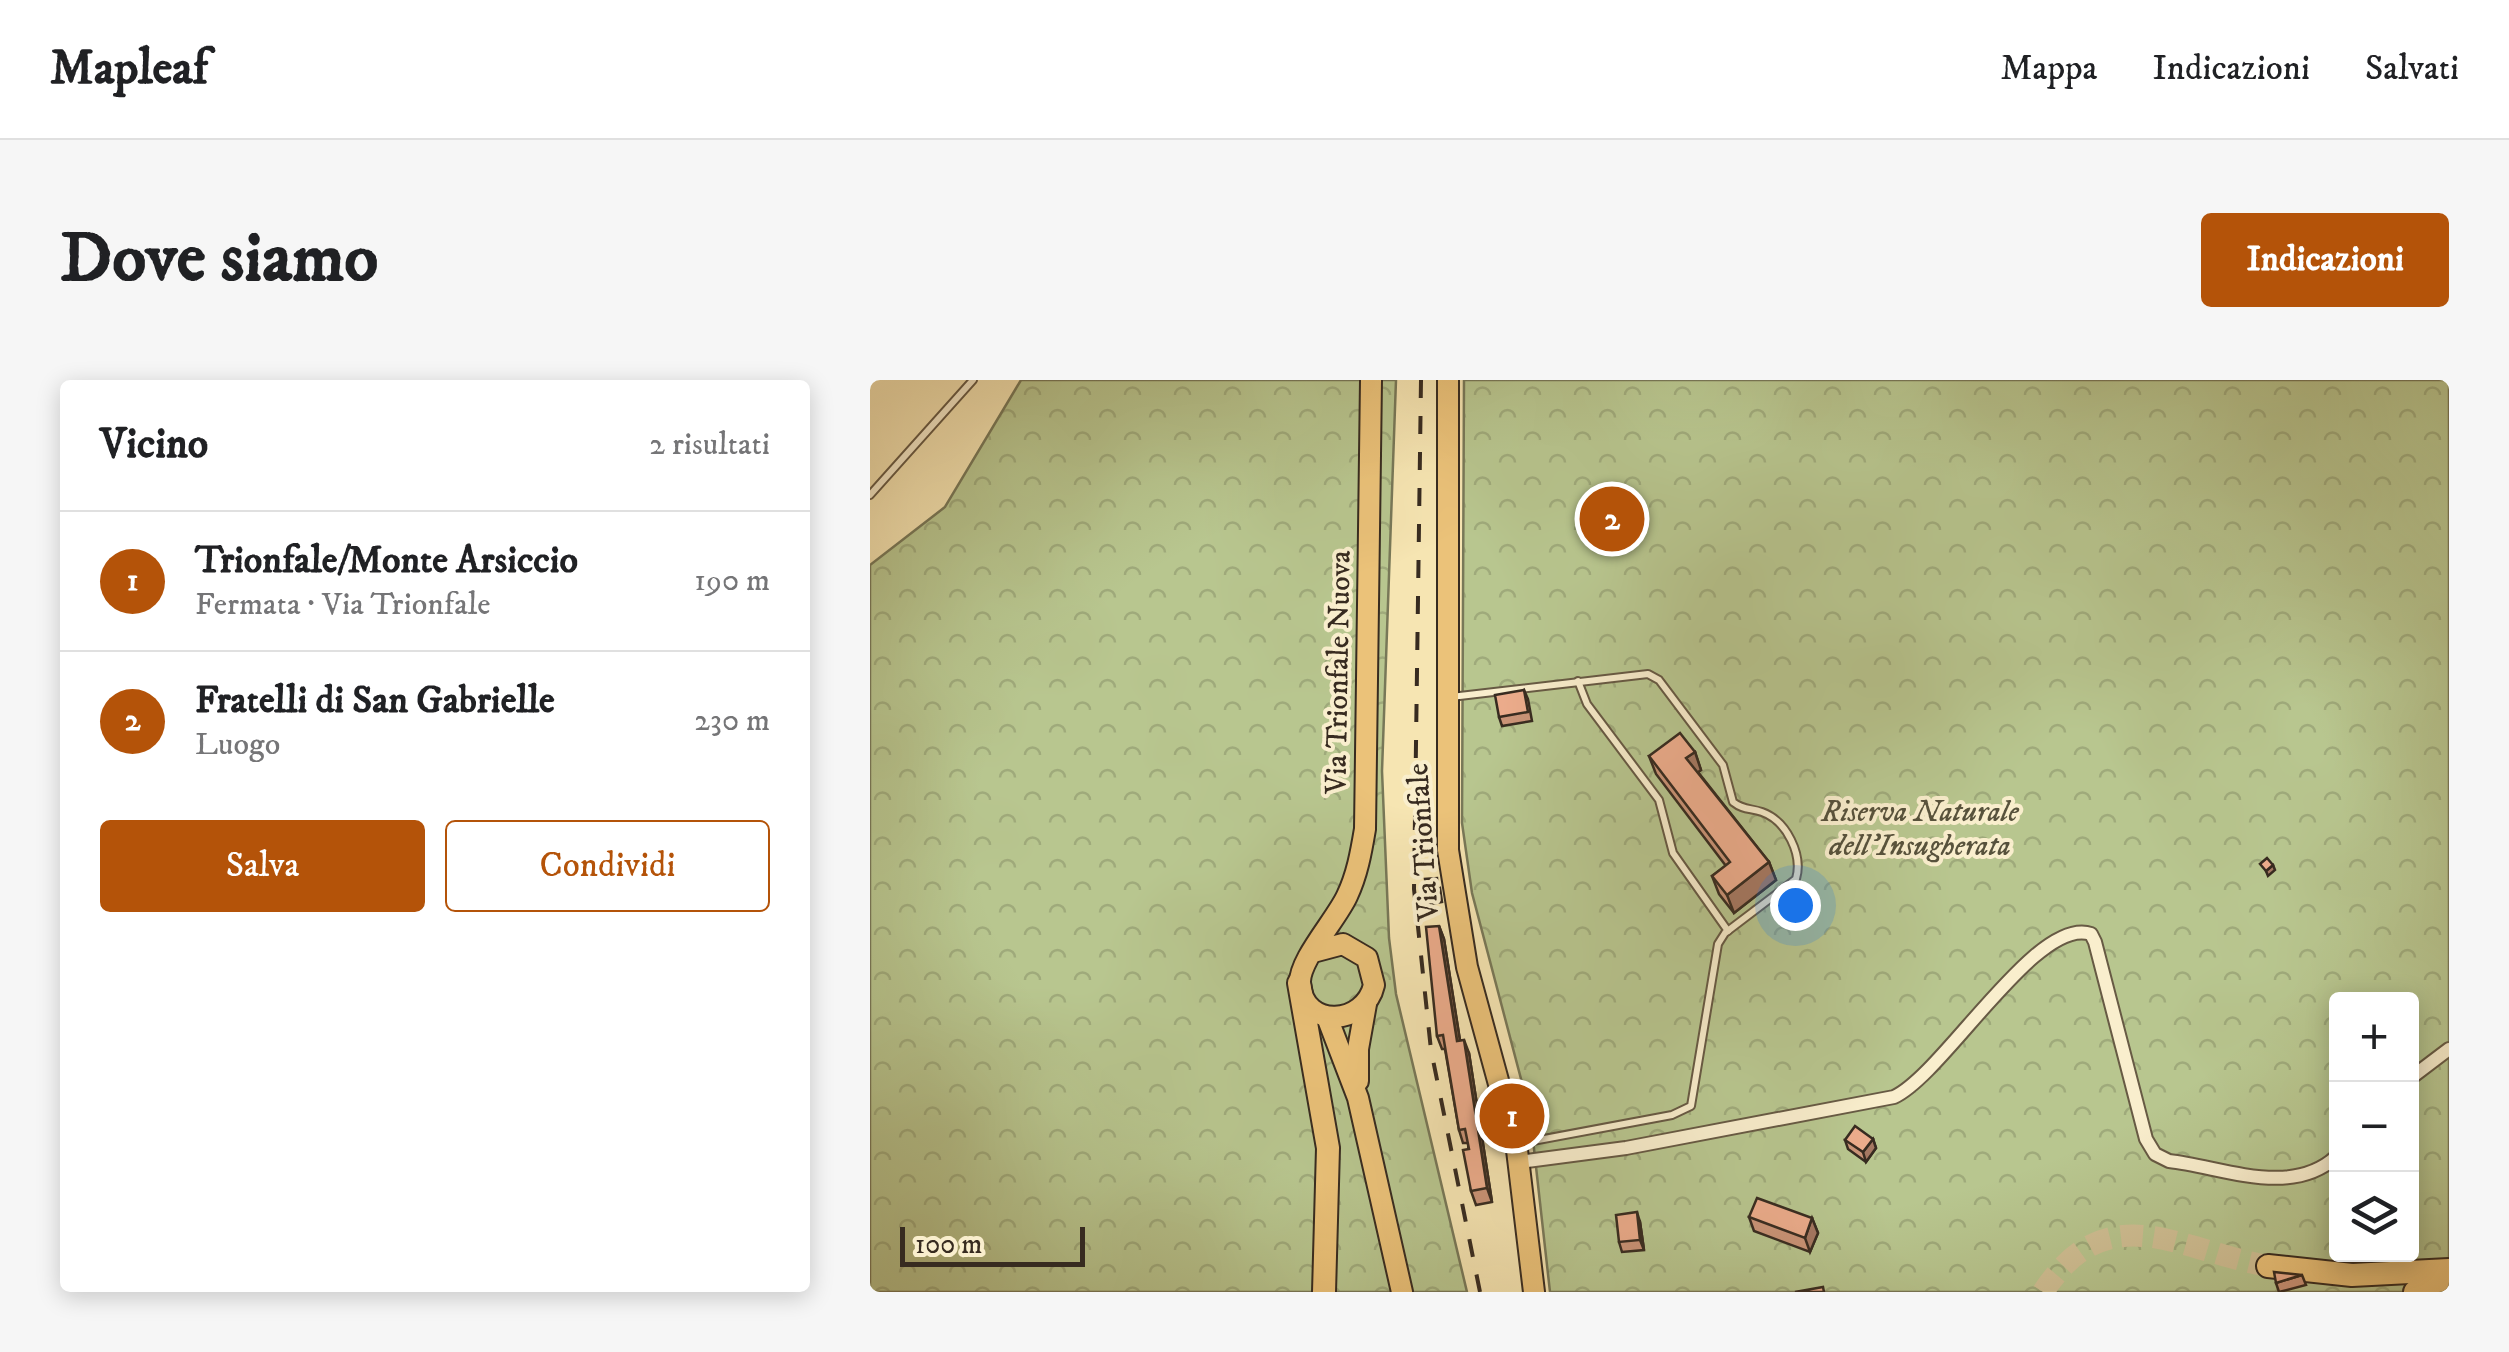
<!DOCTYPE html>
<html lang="it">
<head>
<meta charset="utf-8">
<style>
	:root { --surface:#fff; --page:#f6f6f6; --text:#202124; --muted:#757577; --line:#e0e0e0; --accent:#b45309 }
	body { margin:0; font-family:"IM FELL DW Pica",serif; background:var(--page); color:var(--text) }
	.controls { position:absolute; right:30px; bottom:30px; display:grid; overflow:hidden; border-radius:10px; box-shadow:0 5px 25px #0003 }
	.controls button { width:90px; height:90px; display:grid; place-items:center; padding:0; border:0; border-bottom:2px solid var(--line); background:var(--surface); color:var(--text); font:50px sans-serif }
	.scale { position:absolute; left:30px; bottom:25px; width:185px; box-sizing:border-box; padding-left:10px; border:5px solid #372b20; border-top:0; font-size:28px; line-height:35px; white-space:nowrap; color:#372b20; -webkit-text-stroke:8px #f9eecd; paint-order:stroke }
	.you { position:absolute; left:925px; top:525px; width:35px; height:35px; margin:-25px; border:8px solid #fff; border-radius:50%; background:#1a73e8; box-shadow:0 0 0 15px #1a73e833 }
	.badge { display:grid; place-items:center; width:65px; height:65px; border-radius:50%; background:var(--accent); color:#fff; font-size:32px; font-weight:700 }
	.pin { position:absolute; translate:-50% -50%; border:5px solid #fff; box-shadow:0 2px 10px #0006 }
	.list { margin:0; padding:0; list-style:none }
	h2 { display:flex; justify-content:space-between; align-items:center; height:130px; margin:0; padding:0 40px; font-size:42px }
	h2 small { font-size:32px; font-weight:400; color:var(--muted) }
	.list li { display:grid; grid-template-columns:65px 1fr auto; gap:30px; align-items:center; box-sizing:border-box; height:140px; padding:0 40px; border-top:2px solid var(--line) }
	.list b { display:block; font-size:38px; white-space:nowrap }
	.list p { margin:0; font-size:32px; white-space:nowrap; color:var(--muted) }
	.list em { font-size:32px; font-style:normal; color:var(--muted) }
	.actions { display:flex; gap:20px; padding:30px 40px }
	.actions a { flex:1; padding:22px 0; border:2px solid var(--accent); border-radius:10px; text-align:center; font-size:35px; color:var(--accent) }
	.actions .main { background:var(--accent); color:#fff }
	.icon { flex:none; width:55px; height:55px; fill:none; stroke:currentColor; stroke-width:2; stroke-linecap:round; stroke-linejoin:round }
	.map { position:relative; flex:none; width:1579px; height:912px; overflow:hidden; border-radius:10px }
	header { display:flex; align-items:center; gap:60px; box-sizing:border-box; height:140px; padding:0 50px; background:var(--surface); border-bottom:2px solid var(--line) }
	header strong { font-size:48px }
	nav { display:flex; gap:55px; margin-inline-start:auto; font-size:35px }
	.intro { display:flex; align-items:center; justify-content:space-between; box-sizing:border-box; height:240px; padding:0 60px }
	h1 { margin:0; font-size:70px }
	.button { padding:25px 45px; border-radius:10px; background:var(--accent); color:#fff; font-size:35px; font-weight:700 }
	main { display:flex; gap:60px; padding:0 60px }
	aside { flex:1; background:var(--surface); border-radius:10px; box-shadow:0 5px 25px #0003 }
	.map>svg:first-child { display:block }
</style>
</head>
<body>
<header>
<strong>Mapleaf</strong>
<nav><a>Mappa</a><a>Indicazioni</a><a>Salvati</a></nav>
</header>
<div class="intro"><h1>Dove siamo</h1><a class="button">Indicazioni</a></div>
<main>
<aside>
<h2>Vicino<small>2 risultati</small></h2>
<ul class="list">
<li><span class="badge">1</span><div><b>Trionfale/Monte Arsiccio</b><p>Fermata · Via Trionfale</p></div><em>190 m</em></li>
<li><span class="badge">2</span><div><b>Fratelli di San Gabrielle</b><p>Luogo</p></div><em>230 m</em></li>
</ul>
<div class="actions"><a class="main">Salva</a><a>Condividi</a></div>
</aside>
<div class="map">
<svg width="1579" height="912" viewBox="0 0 1579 912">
	<defs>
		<pattern id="forest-crowns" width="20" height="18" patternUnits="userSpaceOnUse" patternTransform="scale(2.5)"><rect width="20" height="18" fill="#b8c68f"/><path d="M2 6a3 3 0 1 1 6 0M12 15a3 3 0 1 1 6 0" fill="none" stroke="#9faa7b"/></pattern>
	</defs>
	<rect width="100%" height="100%" fill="#f6e5b2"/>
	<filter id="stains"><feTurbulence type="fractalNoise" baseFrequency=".002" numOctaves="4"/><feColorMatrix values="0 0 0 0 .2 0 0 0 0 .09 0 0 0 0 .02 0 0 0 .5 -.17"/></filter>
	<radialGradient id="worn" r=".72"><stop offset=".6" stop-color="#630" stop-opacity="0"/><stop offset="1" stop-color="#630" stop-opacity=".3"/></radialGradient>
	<g fill="url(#forest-crowns)" stroke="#787858" stroke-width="2.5" fill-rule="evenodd">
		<path d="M 151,0 L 526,0 L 512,391 L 519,558 L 526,614 L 597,912 L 0,912 L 0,185 L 75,127 Z"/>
		<path d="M 594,0 L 1579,0 L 1579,912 L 680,912 L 660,733 L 602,513 L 592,443 ZM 1466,619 L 1542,619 L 1542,874 L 1466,874 Z"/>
	</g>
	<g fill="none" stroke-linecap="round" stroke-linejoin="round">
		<path stroke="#d0c095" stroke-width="22" stroke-dasharray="22 11" stroke-linecap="butt" d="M 1173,912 C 1238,814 1308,870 1398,886"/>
		<g stroke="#675a44" stroke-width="10">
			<g id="lane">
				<path d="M 0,115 L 103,0"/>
				<path d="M 708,301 L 717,324 L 789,420 L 803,473 L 858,551"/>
				<path d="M 581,317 L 778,294 L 789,300 L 853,385 L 863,422 C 873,430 880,428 892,432 C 917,441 933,475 926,499 L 855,553 L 848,564 L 821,726 L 802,735 L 647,764"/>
			</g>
		</g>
		<g stroke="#675a44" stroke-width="16">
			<g id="street">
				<path d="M 1542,697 L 1579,669"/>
				<path d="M 649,782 L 756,768 L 1024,717 C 1074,694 1167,535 1221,554 L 1225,562 L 1276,759 L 1285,774 L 1299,781 C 1353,787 1420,818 1466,777"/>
			</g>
		</g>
		<g stroke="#372b20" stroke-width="24">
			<g id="primary">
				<path d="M 578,0 L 578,470 L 597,587 L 647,770 L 664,912"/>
				<path d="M 443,572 L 473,564 L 497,578 L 504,605 C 495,645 434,650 430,604 C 428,581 466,540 477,516 C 487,495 491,473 495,449 L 501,0"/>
				<path d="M 457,637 L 488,718 L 532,912"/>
				<path d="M 488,701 L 488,669 L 496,624"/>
			</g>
		</g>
		<g stroke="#372b20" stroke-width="26">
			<g id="highway">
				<path d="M 429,603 L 458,768 L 454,912"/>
				<path d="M 1398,886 L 1482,895 L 1579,890"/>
				<path d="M 1545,912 L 1579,901"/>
			</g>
		</g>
		<use href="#lane" stroke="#f9eecd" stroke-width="6"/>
		<use href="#street" stroke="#f9eecd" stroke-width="12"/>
		<use href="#primary" stroke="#ebc279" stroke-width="20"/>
		<use href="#highway" stroke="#ebc279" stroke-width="22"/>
		<path stroke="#372b20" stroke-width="4" stroke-dasharray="18 18" stroke-linecap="butt" d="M 551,0 L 544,509 L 561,670 L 610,912"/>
	</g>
	<g fill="#cb9478" stroke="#372b20" stroke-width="2.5">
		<path d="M 654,310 L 658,319 L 662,341 L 632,346 L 629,337 Z"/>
		<path d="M 825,372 L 831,390 L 828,392 L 899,482 L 906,500 L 864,533 L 849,514 L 842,496 L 856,486 L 786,394 L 779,376 Z"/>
		<path d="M 570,508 L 572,522 L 560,524 L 557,514 Z"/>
		<path d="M 569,546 L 574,559 L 590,660 L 599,673 L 622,822 L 606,825 L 601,811 L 598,763 L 593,763 L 589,750 L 575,669 L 572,669 L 567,656 Z"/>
		<path d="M 1003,759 L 1006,768 L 996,782 L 978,769 L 975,760 Z"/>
		<path d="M 879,837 L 942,838 L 948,853 L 940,872 L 884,851 Z"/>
		<path d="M 770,842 L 774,870 L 752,872 L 749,862 Z"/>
		<path d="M 1432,895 L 1436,905 L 1409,912 L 1406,903 Z"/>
	</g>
	<g fill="#a57862" stroke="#372b20" stroke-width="2.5">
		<path d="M 825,372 L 831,390 L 823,396 L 816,378 Z"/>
		<path d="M 899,482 L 906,500 L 864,533 L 857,515 Z"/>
		<path d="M 1403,485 L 1405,490 L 1398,496 L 1396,491 Z"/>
		<path d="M 569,546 L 574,559 L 592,674 L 587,661 Z"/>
		<path d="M 594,660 L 599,673 L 622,822 L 617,808 Z"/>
		<path d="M 1003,759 L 1006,768 L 996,782 L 993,772 Z"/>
		<path d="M 767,832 L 770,842 L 774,870 L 770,860 Z"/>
		<path d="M 942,838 L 948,853 L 940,872 L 935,858 Z"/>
	</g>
	<g fill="#ecac8c" stroke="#372b20" stroke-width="2.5">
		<path d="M 654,310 L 658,332 L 629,337 L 625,315 Z"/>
		<path d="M 810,353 L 825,372 L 816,378 L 899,482 L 857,515 L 842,496 L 860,482 L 779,376 Z"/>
		<path d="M 1397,478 L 1403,485 L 1396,491 L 1390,484 Z"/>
		<path d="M 567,498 L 568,513 L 557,514 L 555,499 Z"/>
		<path d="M 569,546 L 587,661 L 594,660 L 617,808 L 601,811 L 593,770 L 599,769 L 595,749 L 589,750 L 573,655 L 567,656 L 556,547 Z"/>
		<path d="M 985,746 L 1003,759 L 993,772 L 975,760 Z"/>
		<path d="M 887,818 L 942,838 L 935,858 L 879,837 Z"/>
		<path d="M 767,832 L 770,860 L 749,862 L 746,835 Z"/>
		<path d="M 1404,892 L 1432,895 L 1406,903 Z"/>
		<path d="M 953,907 L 954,912 L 925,912 Z"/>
	</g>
	<g text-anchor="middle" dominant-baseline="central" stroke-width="8" stroke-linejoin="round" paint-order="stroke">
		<g font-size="30" fill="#372b20" stroke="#f9eecd">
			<text transform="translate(469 292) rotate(-89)">Via Trionfale Nuova</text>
			<text transform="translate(554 462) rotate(-94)">Via Trionfale</text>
		</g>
		<g font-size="30" font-style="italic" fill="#57523c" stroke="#f9eecd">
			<text x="1050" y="432">Riserva Naturale<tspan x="1050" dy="34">dell'Insugherata</tspan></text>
		</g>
	</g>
	<rect width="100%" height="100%" filter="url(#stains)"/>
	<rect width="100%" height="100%" fill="url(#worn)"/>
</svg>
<div class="controls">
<button>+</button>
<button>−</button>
<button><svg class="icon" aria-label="layers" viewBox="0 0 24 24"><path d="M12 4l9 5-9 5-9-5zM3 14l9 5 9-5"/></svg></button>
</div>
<div class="scale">100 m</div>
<div class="you"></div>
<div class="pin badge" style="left:642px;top:736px">1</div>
<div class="pin badge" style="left:742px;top:139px">2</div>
</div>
</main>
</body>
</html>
